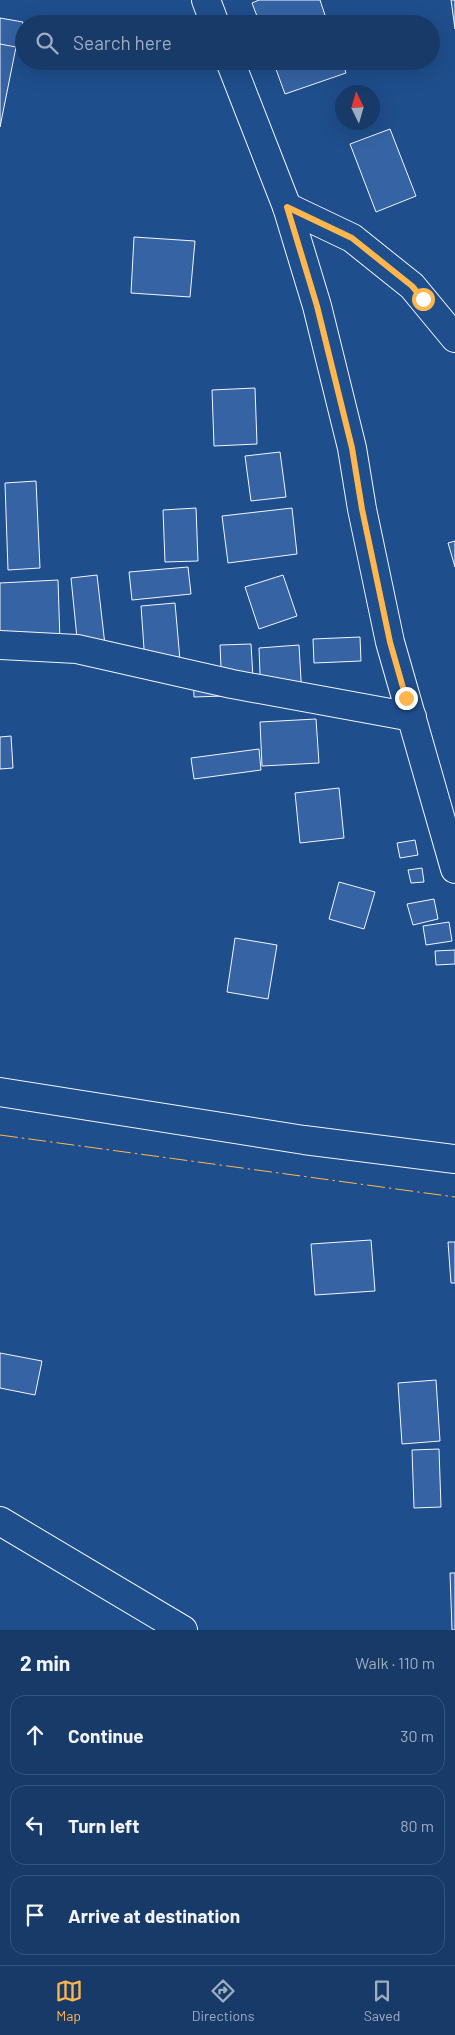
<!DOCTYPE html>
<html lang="en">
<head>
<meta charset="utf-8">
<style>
	:root { --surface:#173a69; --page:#244571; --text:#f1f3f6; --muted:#9eadc0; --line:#36547d; --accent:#ffb74d }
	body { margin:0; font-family:Barlow,sans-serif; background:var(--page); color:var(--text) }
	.compass { position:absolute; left:335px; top:85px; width:45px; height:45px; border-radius:50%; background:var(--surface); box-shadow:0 5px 20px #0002; rotate:355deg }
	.stop { position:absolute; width:15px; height:15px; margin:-11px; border:4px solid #ffb74d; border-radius:50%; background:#fff }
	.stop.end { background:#ffb74d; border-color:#fff; box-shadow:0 1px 5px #0008 }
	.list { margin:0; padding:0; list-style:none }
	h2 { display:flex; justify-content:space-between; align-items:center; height:65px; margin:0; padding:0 20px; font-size:21px }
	h2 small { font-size:16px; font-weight:400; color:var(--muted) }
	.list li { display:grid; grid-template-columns:32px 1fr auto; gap:15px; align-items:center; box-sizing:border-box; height:80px; margin:0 10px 10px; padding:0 10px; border:1px solid var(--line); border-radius:15px }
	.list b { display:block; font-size:19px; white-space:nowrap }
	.list em { font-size:16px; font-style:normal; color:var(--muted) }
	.icon { flex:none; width:28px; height:28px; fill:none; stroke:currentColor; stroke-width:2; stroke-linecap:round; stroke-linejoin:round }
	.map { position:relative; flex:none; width:455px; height:1630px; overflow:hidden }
	.search { position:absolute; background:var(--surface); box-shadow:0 5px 20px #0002; left:15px; right:15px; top:15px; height:55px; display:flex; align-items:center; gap:12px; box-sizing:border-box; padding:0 18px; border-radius:28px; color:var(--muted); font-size:19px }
	.sheet { height:335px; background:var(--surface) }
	nav { display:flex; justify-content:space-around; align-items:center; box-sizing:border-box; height:70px; border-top:1px solid var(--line); background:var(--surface); font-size:14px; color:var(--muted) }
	nav a { display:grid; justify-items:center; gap:2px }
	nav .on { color:var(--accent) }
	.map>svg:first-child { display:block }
</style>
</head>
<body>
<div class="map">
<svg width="455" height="1630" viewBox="0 0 455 1630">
	<rect width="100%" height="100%" fill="#1f4e8c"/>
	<g fill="#3563a3" stroke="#f2f6ff">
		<path d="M 259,0 L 320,0 L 328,24 L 260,24 L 252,3 Z"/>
		<path d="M 451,0 L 455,0 L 455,29 Z"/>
		<path d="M 0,18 L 23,22 L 18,50 L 0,47 Z"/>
		<path d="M 0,44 L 16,47 L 0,127 Z"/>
		<path d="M 273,61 L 342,61 L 346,73 L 285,94 Z"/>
		<path d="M 390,129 L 416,196 L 376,212 L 350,144 Z"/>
		<path d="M 134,237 L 195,241 L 190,297 L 131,293 Z"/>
		<path d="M 255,388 L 257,444 L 214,446 L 212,390 Z"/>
		<path d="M 280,452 L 286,497 L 251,501 L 245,456 Z"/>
		<path d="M 36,481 L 40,568 L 8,570 L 5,483 Z"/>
		<path d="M 196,508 L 198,561 L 165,562 L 163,510 Z"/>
		<path d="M 292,508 L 297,554 L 228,563 L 222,516 Z"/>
		<path d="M 455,541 L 455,567 L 448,543 Z"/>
		<path d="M 188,567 L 191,594 L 132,600 L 129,572 Z"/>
		<path d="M 97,575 L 105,645 L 78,648 L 71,578 Z"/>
		<path d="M 283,575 L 297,616 L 259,629 L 245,587 Z"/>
		<path d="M 58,580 L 60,641 L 0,644 L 0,583 Z"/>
		<path d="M 175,603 L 180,660 L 145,663 L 141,606 Z"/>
		<path d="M 360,637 L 361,661 L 314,663 L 313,639 Z"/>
		<path d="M 251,644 L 254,695 L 194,697 L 193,669 L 221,667 L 220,645 Z"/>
		<path d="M 299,645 L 302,697 L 261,699 L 259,648 Z"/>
		<path d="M 316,719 L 319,763 L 262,766 L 260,722 Z"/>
		<path d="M 11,736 L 13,768 L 0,769 L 0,737 Z"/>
		<path d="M 259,749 L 261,770 L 194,779 L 191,758 Z"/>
		<path d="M 339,788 L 344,838 L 300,843 L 295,793 Z"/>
		<path d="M 415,840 L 418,855 L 400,858 L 397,843 Z"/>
		<path d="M 422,868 L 424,882 L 411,883 L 408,870 Z"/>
		<path d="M 339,882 L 375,892 L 364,929 L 329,919 Z"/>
		<path d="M 434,899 L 438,919 L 413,925 L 407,904 Z"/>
		<path d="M 449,922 L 452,941 L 426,945 L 423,926 Z"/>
		<path d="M 235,938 L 277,945 L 268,999 L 227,992 Z"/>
		<path d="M 455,950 L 455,964 L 436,965 L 435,951 Z"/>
		<path d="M 371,1240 L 375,1291 L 315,1295 L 311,1244 Z"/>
		<path d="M 448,1242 L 455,1242 L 455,1283 L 451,1283 Z"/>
		<path d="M 0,1353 L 42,1361 L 35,1395 L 0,1388 Z"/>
		<path d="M 436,1380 L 440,1441 L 402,1444 L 398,1383 Z"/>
		<path d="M 439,1449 L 441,1507 L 414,1508 L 412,1450 Z"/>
		<path d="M 450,1573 L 455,1573 L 455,1630 L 452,1630 Z"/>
	</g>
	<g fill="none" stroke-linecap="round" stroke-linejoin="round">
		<g stroke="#f2f6ff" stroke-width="30">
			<g id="minor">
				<path d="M 206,0 L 215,24"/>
				<path d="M 230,61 L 287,207 L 317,306 L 352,448 L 362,509 L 390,642 L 455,869"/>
				<path d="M 287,207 L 352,238 L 412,286 L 455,338"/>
				<path d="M 0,645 L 77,649 L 232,684 L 412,717"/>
				<path d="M 0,1092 L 304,1140 L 455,1159"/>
				<path d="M 0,1521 L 183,1630"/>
			</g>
		</g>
		<use href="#minor" stroke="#1f4e8c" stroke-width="28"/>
		<path stroke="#ffb74d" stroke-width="1" stroke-dasharray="18 4 2.5 4" stroke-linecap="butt" d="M 0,1135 L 455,1197"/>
	</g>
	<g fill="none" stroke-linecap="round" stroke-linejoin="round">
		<path stroke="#ffb74d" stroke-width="6" d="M 406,698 L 390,642 L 362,509 L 352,448 L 317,306 L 287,207 L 352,238 L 412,286 L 423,299"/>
	</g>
</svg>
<svg class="compass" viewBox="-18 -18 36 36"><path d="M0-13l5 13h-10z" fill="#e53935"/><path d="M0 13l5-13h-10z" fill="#9eadc0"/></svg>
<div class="stop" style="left:423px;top:299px"></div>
<div class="stop end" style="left:406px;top:698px"></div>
<div class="search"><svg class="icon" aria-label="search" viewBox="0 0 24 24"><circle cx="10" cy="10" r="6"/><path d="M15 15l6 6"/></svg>Search here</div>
</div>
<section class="sheet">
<h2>2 min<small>Walk · 110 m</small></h2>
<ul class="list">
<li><svg class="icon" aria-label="ahead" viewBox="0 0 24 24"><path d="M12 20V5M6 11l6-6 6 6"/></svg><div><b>Continue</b></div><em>30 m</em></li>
<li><svg class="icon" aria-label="left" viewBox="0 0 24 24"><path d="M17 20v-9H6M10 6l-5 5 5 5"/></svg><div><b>Turn left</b></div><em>80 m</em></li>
<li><svg class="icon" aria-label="arrive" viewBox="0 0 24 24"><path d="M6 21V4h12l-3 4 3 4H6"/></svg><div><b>Arrive at destination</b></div></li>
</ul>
</section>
<nav>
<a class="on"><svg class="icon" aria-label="map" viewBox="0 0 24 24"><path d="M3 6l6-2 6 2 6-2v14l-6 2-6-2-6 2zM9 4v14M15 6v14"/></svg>Map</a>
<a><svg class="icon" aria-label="directions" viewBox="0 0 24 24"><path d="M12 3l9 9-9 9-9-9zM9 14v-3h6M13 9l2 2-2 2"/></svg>Directions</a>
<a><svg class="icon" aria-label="saved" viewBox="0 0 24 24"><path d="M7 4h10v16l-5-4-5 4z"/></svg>Saved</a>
</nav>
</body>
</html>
